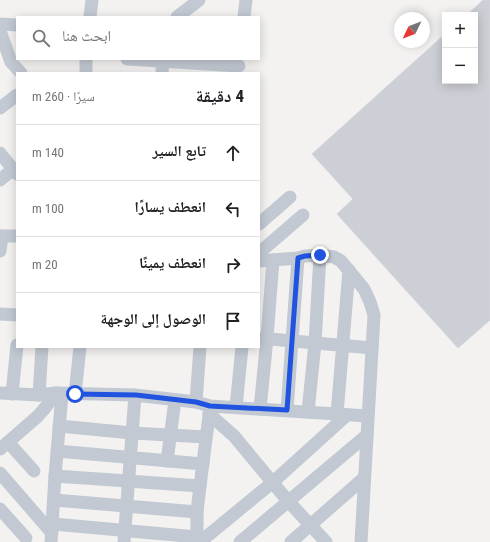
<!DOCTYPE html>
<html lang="ar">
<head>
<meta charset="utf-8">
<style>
	:root { --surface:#fff; --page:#f2f2f2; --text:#202124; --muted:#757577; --line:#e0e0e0 }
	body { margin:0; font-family:"Roboto Condensed","Noto Naskh Arabic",sans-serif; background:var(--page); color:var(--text); direction:rtl }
	.controls { position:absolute; right:12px; top:12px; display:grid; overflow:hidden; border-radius:0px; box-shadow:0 2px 10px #0003 }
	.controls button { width:36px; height:36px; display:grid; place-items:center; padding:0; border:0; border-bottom:1px solid var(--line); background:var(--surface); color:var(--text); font:20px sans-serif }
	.compass { position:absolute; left:394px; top:12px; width:36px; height:36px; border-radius:50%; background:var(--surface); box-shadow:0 2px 10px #0003; rotate:227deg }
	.stop { position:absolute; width:12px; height:12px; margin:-9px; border:3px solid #1f53e0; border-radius:50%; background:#fff }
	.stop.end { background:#1f53e0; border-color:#fff; box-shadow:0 1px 4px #0008 }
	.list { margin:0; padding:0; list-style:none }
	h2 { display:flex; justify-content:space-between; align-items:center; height:52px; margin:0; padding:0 16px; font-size:17px }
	h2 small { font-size:13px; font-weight:400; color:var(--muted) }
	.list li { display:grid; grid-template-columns:26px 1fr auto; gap:12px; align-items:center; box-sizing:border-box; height:56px; padding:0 16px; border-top:1px solid var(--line) }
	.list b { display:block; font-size:15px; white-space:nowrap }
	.list em { font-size:13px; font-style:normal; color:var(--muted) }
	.icon { flex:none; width:22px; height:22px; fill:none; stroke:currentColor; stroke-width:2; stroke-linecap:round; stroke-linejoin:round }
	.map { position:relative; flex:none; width:490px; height:542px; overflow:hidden; direction:ltr }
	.search { position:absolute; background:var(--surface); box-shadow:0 2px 10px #0003; left:16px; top:16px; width:244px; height:44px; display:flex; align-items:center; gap:10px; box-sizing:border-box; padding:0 14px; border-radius:0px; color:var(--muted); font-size:15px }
	.panel { position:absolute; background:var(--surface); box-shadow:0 2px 10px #0003; left:16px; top:72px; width:244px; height:276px; border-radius:0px; direction:rtl }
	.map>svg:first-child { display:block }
</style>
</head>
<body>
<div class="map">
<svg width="490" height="542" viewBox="0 0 490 542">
	<rect width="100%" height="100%" fill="#f3f2f1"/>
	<path fill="#cdcfd6" stroke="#d5d6dc" d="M 483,0 L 490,0 L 490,320 L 458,348 L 337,214 L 353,199 L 312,154 L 445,34 L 445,81 L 475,81 L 475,15 L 467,15 Z"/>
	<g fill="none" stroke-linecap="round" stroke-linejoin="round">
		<g stroke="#c2c9d2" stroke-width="13">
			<path d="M 90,17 L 92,0"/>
			<path d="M 177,17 L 199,0"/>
			<path d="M 244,17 L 246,0"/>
			<path d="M 0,24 L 17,25"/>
			<path d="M 0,31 L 11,62 L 21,73"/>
			<path d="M 127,59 L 239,66"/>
			<path d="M 86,73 L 86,59"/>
			<path d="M 162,73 L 163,59"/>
			<path d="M 0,108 L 17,95"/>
			<path d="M 0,153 L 17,174"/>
			<path d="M 0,180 L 13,169"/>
			<path d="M 259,224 L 290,197"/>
			<path d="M 0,236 L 17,236"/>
			<path d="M 0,251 L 2,236"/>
			<path d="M 259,253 L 303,215"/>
			<path d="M 259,261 L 298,258 L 305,256 L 320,255 L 334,257 L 341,261 L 364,289 L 370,302 L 374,315 L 361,542"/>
			<path d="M 0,314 L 17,315"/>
			<path d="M 259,338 L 372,348"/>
			<path d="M 0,393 L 39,395 L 56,393 L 135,395 L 196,402 L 210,406 L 368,416"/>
			<path d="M 12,394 L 17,345"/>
			<path d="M 75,394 L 80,347"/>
			<path d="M 39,395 L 42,347"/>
			<path d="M 196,402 L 200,347"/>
			<path d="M 236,407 L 242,347"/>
			<path d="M 260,409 L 267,338 L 273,260"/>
			<path d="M 287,410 L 298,258"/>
			<path d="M 308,412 L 315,343 L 320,255"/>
			<path d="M 209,414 L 234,436 L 288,501 L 326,542"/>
			<path d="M 337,414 L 349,270"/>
			<path d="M 59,426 L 132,433 L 206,437"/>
			<path d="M 8,442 L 34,471"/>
			<path d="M 0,449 L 38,416 L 45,408 L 56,393"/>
			<path d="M 57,451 L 203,464"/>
			<path d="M 167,461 L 175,400"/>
			<path d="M 0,473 L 52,533"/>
			<path d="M 55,476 L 200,486"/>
			<path d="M 54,500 L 197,512"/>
			<path d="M 0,509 L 26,538"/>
			<path d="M 53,524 L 197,537"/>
			<path d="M 51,542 L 55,476 L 62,394"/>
			<path d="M 124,542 L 135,395"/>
			<path d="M 197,542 L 197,512 L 200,486 L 210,408"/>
			<path d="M 200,542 L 273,482 L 347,415"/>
			<path d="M 240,542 L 367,435"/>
			<path d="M 291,542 L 364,478"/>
		</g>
	</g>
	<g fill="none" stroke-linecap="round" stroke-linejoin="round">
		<path stroke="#1f53e0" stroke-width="5" d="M 75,394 L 136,395 L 196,402 L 210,406 L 287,410 L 298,258 L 305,256 L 320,255"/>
	</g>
</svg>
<div class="controls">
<button>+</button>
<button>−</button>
</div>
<svg class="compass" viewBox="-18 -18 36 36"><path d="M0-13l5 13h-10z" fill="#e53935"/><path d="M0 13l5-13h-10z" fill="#757577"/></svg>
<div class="stop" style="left:75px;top:394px"></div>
<div class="stop end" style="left:320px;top:255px"></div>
<div class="search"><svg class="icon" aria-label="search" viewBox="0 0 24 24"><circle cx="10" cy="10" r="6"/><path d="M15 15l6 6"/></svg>ابحث هنا</div>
<section class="panel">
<h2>4 دقيقة<small>سيرًا · 260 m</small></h2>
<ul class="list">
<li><svg class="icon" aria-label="ahead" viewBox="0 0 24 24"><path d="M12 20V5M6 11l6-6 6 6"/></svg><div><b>تابع السير</b></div><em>140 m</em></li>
<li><svg class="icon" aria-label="left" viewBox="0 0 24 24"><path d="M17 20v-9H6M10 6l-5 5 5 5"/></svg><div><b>انعطف يسارًا</b></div><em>100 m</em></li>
<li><svg class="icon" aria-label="right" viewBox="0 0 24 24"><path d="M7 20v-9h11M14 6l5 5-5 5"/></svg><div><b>انعطف يمينًا</b></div><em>20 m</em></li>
<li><svg class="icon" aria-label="arrive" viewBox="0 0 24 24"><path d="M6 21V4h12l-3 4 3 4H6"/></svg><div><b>الوصول إلى الوجهة</b></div></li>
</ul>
</section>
</div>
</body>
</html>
